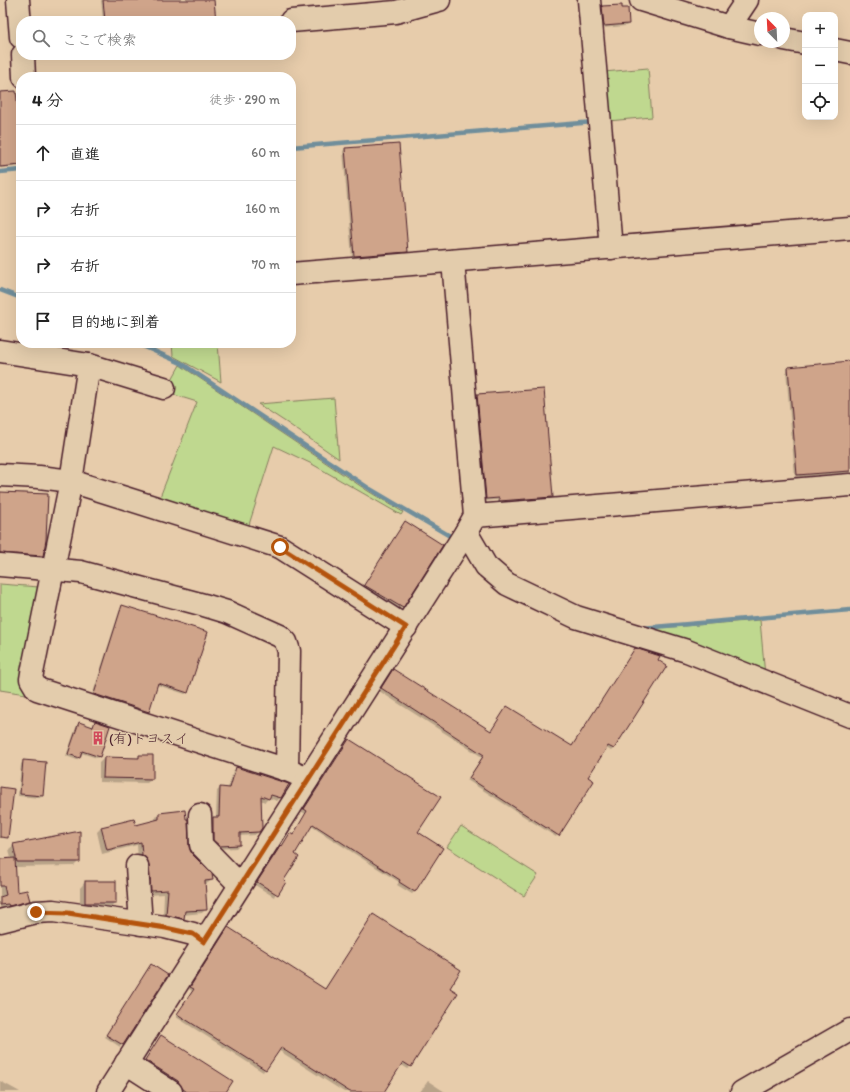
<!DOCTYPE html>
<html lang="ja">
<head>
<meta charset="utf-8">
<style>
	:root { --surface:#fff; --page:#f6f6f6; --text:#222; --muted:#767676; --line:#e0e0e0 }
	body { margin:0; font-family:Itim,"Klee One",sans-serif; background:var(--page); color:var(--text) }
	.controls { position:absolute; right:12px; top:12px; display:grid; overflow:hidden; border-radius:8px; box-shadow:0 4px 16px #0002 }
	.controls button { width:36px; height:36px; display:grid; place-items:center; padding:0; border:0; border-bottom:1px solid var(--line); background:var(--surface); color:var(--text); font:20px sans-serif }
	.compass { position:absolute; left:754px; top:12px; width:36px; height:36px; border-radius:50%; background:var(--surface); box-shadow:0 4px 16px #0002; rotate:336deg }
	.stop { position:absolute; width:12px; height:12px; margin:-9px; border:3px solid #b45309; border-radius:50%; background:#fff }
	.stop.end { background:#b45309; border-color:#fff; box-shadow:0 1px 4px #0008 }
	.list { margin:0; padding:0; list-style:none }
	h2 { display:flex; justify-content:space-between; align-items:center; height:52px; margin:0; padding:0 16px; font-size:17px }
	h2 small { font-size:13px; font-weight:400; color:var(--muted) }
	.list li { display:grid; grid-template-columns:26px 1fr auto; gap:12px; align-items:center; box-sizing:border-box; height:56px; padding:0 16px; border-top:1px solid var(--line) }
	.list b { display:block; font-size:15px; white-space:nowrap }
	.list em { font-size:13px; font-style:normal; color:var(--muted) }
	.icon { flex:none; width:22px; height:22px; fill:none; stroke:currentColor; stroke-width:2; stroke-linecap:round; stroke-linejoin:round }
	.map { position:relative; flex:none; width:850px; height:1092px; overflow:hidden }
	.search { position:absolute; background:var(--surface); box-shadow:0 4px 16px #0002; left:16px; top:16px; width:280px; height:44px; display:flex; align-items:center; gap:10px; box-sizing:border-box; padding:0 14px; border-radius:16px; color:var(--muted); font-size:15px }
	.panel { position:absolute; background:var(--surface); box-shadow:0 4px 16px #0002; left:16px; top:72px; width:280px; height:276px; border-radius:16px }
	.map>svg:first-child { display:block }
</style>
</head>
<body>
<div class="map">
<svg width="850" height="1092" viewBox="0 0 850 1092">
	<rect width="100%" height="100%" fill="#e7ccab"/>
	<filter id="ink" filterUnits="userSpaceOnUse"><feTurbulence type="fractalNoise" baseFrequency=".025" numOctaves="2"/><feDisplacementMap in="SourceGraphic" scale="8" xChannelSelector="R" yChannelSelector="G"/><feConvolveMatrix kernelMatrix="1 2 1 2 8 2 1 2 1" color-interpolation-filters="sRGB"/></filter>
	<g filter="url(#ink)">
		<g fill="#bfd88f" stroke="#847c5d">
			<path d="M 648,68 L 652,117 L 608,121 L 604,72 Z"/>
			<path d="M 172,343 L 218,343 L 221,382 L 173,356 Z"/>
			<path d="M 180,365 L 368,491 L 403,512 L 401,515 L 312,464 L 274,446 L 247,531 L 158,502 L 197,402 L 165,392 Z"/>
			<path d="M 334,398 L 339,459 L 287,423 L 258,404 Z"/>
			<path d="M 0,584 L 39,587 L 26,694 L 0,690 Z"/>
			<path d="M 760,620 L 765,676 L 633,630 Z"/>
			<path d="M 461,826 L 538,875 L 524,896 L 447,847 Z"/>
		</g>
		<g fill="#0003">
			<path d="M 101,0 L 213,0 L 214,21 L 103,21 Z"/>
			<path d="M 603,7 L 621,10 L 628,24 L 626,26 L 602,28 L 600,10 Z"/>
			<path d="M 0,93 L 21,151 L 20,166 L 0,168 Z"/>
			<path d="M 345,149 L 407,251 L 405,254 L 352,258 L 343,151 Z"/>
			<path d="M 850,362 L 850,472 L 795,477 L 786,370 L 788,368 Z"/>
			<path d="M 478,395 L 552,497 L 549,499 L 497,503 L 497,500 L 484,501 L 475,398 Z"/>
			<path d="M 0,493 L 42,556 L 40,558 L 0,555 Z"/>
			<path d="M 405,522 L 402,607 L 400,609 L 362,588 Z"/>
			<path d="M 122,606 L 188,692 L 185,694 L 157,685 L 146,714 L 92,696 L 120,609 Z"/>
			<path d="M 635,649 L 666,666 L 613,749 L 611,751 L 606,748 L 587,777 L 556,837 L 467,780 L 482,757 L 379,691 L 391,672 L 491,732 L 571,747 Z"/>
			<path d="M 95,722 L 99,756 L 97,758 L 81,753 L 77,760 L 66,756 L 77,725 L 79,723 L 92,728 Z"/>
			<path d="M 349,740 L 417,832 L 415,891 L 412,894 L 397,885 L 399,882 L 311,826 L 293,854 L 274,897 L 255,885 L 278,849 L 292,836 L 306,814 L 302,812 Z"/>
			<path d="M 140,756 L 152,779 L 147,783 L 99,782 L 99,763 L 104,758 L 137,759 Z"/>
			<path d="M 24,761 L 42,795 L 40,798 L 18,796 L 21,764 Z"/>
			<path d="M 237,768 L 280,798 L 277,801 L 269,798 L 265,802 L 260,800 L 258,832 L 255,835 L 239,836 L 239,845 L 236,848 L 216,849 L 210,843 L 210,822 L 216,818 L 217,791 L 220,788 L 228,788 L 233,771 Z"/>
			<path d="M 184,811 L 188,846 L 191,854 L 212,880 L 205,885 L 206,909 L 202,913 L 183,915 L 183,918 L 179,923 L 163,919 L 164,894 L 147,895 L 138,859 L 137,845 L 102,854 L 97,832 L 101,828 L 135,826 L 155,821 L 155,818 L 159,814 Z"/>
			<path d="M 14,845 L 79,861 L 74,866 L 15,867 L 16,894 L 29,900 L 24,905 L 4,910 L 0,909 L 0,860 L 11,859 L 9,849 Z"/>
			<path d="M 85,882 L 115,902 L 110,908 L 80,908 L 80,888 Z"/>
			<path d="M 373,915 L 449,988 L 410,1066 L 408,1069 L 400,1064 L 384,1090 L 387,1092 L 344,1092 L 278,1050 L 263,1072 L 176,1017 L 192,991 L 189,989 L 226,931 L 324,990 Z"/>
			<path d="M 151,965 L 122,1044 L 120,1047 L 105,1037 Z"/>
			<path d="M 159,1039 L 225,1092 L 182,1092 L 143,1063 Z"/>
			<path d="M 0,1081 L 20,1092 L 0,1092 Z"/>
			<path d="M 428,1081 L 445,1092 L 420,1092 Z"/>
		</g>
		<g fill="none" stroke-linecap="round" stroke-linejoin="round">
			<g stroke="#6f8e9b" stroke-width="4.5">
				<path d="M 291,147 L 594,122"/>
				<path d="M 0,172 L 21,170"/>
				<path d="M 0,290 L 21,298"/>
				<path d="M 136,343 L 181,363 L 370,489 L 455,539"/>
				<path d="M 642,628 L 850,610"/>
			</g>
		</g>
		<g fill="#cfa48a" stroke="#4a1f2b">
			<path d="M 103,0 L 214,0 L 216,21 L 105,21 Z"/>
			<path d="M 622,5 L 622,8 L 628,8 L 629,24 L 604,26 L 602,6 Z"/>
			<path d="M 16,91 L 21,140 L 21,165 L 0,167 L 0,92 Z"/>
			<path d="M 399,144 L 408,252 L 354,256 L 345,148 Z"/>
			<path d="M 850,361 L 850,471 L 797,475 L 788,367 Z"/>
			<path d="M 544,389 L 553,497 L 499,501 L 499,498 L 486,499 L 477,394 Z"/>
			<path d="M 0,492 L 48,494 L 46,540 L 43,556 L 0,553 Z"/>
			<path d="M 405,521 L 443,545 L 403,608 L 364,585 Z"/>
			<path d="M 122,605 L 208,632 L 188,693 L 158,683 L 149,712 L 94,694 Z"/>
			<path d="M 635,648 L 660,656 L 658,660 L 667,666 L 614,749 L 608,746 L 588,777 L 594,781 L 559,836 L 469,778 L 484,755 L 381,688 L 393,669 L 491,731 L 507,706 L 572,746 Z"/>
			<path d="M 95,721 L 110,726 L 100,757 L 82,751 L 80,758 L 68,754 L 79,722 L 93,727 Z"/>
			<path d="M 349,739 L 441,797 L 418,832 L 443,848 L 415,892 L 399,882 L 400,880 L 313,824 L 295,854 L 299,857 L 284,880 L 286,882 L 278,895 L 257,882 L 281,845 L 282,846 L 290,833 L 293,835 L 307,811 L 304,809 Z"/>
			<path d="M 139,755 L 153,755 L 153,779 L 103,778 L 104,757 L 139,758 Z"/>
			<path d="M 23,760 L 46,762 L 43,796 L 20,794 Z"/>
			<path d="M 236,767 L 289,784 L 281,798 L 271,795 L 269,799 L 261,796 L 262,828 L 259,832 L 240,833 L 240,845 L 220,846 L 213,840 L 213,817 L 219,817 L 220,787 L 230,788 Z"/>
			<path d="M 0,787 L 14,789 L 8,838 L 0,837 Z"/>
			<path d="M 185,810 L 186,819 L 188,819 L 189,846 L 192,854 L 212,874 L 213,880 L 205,881 L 207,910 L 185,911 L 184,919 L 166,915 L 168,890 L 151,891 L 149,865 L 147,859 L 142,855 L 141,842 L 107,850 L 101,827 L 134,819 L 136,825 L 159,819 L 159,813 Z"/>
			<path d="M 80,831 L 80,862 L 17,862 L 13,844 Z"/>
			<path d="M 15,858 L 17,892 L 27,890 L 30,901 L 9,906 L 8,904 L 0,905 L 0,897 L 6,895 L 4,886 L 0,886 L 0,859 Z"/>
			<rect x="85" y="881" width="31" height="22"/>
			<path d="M 373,914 L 461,970 L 450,988 L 458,993 L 411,1067 L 403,1062 L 384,1092 L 350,1092 L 281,1048 L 266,1070 L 177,1014 L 194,989 L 190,987 L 228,927 L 325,989 Z"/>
			<path d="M 151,964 L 168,975 L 123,1045 L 106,1035 Z"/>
			<path d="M 161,1035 L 233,1081 L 226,1092 L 187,1092 L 183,1089 L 178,1081 L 145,1060 Z"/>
		</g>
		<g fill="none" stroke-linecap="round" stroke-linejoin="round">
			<g stroke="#4a1f2b" stroke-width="25">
				<g id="minor">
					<path d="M 18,0 L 21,37"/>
					<path d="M 589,0 L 611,248"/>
					<path d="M 641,0 L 729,27 L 760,34"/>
					<path d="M 291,21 L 396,12 L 439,0"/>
					<path d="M 729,27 L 747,0"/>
					<path d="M 784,39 L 805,43"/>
					<path d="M 835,50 L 850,53"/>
					<path d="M 23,55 L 24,77"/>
					<path d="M 291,274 L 850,228"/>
					<path d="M 0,351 L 89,365 L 71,481 L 32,673 L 31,679 L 37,689 L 287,770 L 308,779"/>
					<path d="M 89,365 L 164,388"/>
					<path d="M 0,475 L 39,477 L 71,481 L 280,547 L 406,627"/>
					<path d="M 475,516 L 850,485"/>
					<path d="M 466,532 L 486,566 L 507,584 L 576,617 L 687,651 L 850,716"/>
					<path d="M 0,565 L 81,572 L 204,605 L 227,612 L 280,636 L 286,642 L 289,651 L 287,770"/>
					<path d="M 200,815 L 201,845 L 240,885"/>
					<path d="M 137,866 L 141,924"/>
					<path d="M 0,921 L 36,912 L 53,911 L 165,927 L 193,934 L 204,942"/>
					<path d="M 126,1063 L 171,1092"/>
					<path d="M 108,1092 L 466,532 L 475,516 L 453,261"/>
					<path d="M 742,1092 L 850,1030"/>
				</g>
			</g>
			<use href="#minor" stroke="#e3ccac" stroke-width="22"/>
		</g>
	</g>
	<g fill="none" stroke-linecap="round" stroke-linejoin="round" filter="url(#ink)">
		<path stroke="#b45309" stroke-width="5" d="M 36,912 L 68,913 L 166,928 L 193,934 L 204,942 L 406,627 L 280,547"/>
	</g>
	<defs>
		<g id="building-bare" transform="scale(1.08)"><path d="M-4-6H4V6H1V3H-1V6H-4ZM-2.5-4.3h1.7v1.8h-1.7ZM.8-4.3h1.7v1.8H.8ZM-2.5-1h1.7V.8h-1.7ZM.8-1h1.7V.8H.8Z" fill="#d1495b" stroke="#e3ccac" stroke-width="2.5" paint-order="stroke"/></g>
	</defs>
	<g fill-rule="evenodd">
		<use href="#building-bare" x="98" y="738"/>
	</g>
	<g text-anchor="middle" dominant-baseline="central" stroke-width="3" stroke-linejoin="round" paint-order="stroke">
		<g font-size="14" fill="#4a1f2b" stroke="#e3ccac" text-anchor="start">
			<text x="109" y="738">(有)トヨスイ</text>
		</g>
	</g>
</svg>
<div class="controls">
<button>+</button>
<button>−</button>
<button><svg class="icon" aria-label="locate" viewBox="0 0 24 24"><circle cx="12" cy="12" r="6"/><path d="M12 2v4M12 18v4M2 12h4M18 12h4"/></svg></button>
</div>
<svg class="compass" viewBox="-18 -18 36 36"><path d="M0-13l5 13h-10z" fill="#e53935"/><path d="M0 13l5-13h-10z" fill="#767676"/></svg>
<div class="stop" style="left:280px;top:547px"></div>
<div class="stop end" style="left:36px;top:912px"></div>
<div class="search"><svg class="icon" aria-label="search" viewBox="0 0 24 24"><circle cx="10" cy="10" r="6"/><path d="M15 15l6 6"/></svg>ここで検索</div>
<section class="panel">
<h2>4 分<small>徒歩 · 290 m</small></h2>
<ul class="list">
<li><svg class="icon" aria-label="ahead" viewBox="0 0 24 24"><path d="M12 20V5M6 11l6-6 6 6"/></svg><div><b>直進</b></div><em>60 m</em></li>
<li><svg class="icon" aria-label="right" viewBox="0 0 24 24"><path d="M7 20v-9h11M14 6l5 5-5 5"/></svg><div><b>右折</b></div><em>160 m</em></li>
<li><svg class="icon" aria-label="right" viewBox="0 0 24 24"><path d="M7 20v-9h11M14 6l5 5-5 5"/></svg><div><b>右折</b></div><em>70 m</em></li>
<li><svg class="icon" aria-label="arrive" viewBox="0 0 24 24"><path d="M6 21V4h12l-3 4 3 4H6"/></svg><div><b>目的地に到着</b></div></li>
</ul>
</section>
</div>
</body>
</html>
